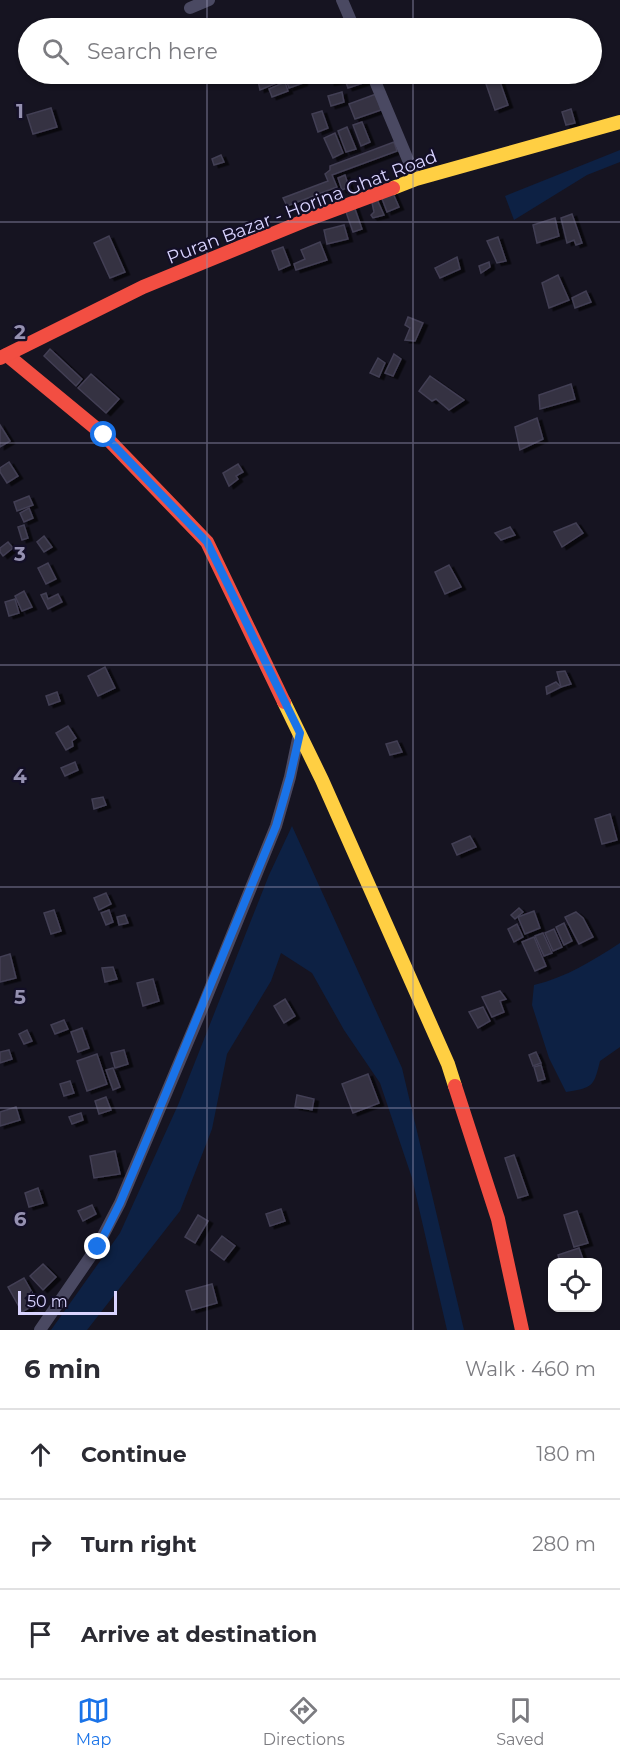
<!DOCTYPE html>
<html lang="en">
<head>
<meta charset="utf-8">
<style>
	:root { --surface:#fff; --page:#f7f7f7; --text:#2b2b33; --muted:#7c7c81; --line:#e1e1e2; --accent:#1a73e8 }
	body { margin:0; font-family:Montserrat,sans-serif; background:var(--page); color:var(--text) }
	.controls { position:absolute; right:18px; bottom:18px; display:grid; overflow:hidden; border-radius:12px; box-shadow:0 2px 4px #0004 }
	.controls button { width:54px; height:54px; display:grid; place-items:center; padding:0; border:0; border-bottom:2px solid var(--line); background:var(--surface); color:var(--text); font:30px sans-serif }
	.scale { position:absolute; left:18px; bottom:15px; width:99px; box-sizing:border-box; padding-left:6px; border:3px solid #d9d4ff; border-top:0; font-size:16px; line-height:21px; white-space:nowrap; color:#d9d4ff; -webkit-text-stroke:4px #130f26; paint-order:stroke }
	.stop { position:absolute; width:18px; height:18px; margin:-14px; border:4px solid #1a73e8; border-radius:50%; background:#fff }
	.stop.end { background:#1a73e8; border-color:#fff; box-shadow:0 2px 6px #0008 }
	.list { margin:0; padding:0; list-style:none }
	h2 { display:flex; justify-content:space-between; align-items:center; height:78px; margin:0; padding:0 24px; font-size:26px }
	h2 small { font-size:20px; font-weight:400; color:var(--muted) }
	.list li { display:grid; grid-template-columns:39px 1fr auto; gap:18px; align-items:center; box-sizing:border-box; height:90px; padding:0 24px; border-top:2px solid var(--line) }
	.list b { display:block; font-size:22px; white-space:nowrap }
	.list em { font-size:20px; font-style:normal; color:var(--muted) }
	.icon { flex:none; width:33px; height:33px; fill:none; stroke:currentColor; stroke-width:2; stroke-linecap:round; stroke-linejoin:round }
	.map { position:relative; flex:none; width:620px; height:1330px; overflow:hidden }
	.search { position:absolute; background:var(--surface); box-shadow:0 2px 4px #0004; left:18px; right:18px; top:18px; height:66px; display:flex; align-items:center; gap:15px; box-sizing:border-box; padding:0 21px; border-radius:33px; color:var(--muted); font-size:22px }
	.sheet { height:348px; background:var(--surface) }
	nav { display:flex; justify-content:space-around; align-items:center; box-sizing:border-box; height:84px; border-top:2px solid var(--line); background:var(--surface); font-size:16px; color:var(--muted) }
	nav a { display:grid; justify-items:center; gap:3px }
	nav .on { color:var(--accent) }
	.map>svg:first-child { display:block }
</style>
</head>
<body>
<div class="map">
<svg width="620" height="1330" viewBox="0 0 620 1330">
	<defs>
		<filter id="shadow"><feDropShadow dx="4.5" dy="2.5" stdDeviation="0" flood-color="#0009"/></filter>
	</defs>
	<rect width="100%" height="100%" fill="#161421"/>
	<g fill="#0d2144">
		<path d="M 620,150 L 620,162 L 587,175 L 514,220 L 505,196 Z"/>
		<path d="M 292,826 L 402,1068 L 464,1330 L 447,1330 L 412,1178 L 380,1083 L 344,1030 L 312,973 L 281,953 L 271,981 L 227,1054 L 212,1129 L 180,1211 L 87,1330 L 51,1330 L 120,1233 L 178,1105 L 269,875 Z"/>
		<path d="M 620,943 L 620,1047 L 600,1061 C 594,1086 593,1088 566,1092 L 549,1058 L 532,1005 L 534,985 C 567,977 592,961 620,943 Z"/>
	</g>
	<g fill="#343243" stroke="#433f54" stroke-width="1.5" filter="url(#shadow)">
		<path d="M 295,22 L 297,28 L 282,28 L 282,26 Z"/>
		<path d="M 264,74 L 278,74 L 279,82 L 260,90 L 257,76 Z"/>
		<path d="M 284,74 L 300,74 L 303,83 L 289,88 Z"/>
		<path d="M 339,74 L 341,81 L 330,83 L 328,76 Z"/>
		<path d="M 343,74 L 366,74 L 369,81 L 348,88 Z"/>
		<path d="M 498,76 L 508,105 L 495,110 L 485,81 Z"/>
		<path d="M 285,82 L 288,91 L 272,97 L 269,89 Z"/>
		<path d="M 342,92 L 344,102 L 331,106 L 328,96 Z"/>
		<path d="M 376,94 L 381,110 L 355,119 L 349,104 Z"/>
		<path d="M 51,108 L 57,127 L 33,134 L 27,115 Z"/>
		<path d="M 571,109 L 575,123 L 566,125 L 562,112 Z"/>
		<path d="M 322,111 L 328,128 L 318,132 L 312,114 Z"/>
		<path d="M 362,122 L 370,142 L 361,146 L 353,125 Z"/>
		<path d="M 347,127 L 356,149 L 346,152 L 338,131 Z"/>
		<path d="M 335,133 L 343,153 L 333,158 L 324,138 Z"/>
		<path d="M 394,142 L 397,151 L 332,175 L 337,187 L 287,206 L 283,198 L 328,181 L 325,174 L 330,170 L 330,166 Z"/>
		<path d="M 221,155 L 224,162 L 214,165 L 212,159 Z"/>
		<path d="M 345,175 L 349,187 L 342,190 L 338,178 Z"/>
		<path d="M 392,191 L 399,207 L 387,212 L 381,196 Z"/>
		<path d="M 376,197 L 384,215 L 373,218 L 371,215 L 374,212 L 371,198 Z"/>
		<path d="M 354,206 L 362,229 L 353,232 L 345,209 Z"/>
		<path d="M 572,214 L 582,243 L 576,245 L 574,240 L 567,243 L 561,218 Z"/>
		<path d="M 555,218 L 559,236 L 537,243 L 533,225 Z"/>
		<path d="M 344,225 L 348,239 L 327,244 L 324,230 Z"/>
		<path d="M 109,236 L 125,272 L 110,278 L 94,243 Z"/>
		<path d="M 498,237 L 506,261 L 497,263 L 487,241 Z"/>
		<path d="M 320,242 L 327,260 L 296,270 L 294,264 L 305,259 L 301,250 Z"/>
		<path d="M 283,247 L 290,265 L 279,270 L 272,251 Z"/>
		<path d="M 457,257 L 460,269 L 440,278 L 435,268 Z"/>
		<path d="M 489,262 L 490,267 L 481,273 L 479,266 Z"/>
		<path d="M 558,275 L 569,300 L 549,308 L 542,283 Z"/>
		<path d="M 586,291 L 591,302 L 575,308 L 572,298 Z"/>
		<path d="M 408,317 L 423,323 L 415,341 L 405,340 L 410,328 L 405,325 Z"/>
		<path d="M 50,349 L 82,379 L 76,386 L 44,356 Z"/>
		<path d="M 394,354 L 401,359 L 393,376 L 385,373 Z"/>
		<path d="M 378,358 L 385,363 L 379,377 L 370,373 Z"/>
		<path d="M 91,374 L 119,399 L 106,413 L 78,388 Z"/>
		<path d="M 430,376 L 464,400 L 449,410 L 436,399 L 432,401 L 419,391 Z"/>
		<path d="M 571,384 L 575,399 L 540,409 L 539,395 Z"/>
		<path d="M 537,418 L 543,439 L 520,450 L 515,427 Z"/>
		<path d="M 0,425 L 10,441 L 0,447 Z"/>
		<path d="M 9,462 L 18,476 L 7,483 L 0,472 L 0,468 Z"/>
		<path d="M 238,464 L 243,472 L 236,476 L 238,479 L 229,486 L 223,473 Z"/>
		<path d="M 29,496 L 33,505 L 17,511 L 14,502 Z"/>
		<path d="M 29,508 L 33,518 L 24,522 L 20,513 Z"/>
		<path d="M 576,523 L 583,533 L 562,547 L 554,532 Z"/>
		<path d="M 24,525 L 28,538 L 22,540 L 18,527 Z"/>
		<path d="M 510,527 L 515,535 L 501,540 L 495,533 Z"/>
		<path d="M 44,536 L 52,547 L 44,552 L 37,542 Z"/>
		<path d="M 8,542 L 13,548 L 3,556 L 0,552 L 0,548 Z"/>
		<path d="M 48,563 L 56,579 L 46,584 L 38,568 Z"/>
		<path d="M 449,565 L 461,587 L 445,594 L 435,572 Z"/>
		<path d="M 24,591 L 32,607 L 22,611 L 15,596 Z"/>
		<path d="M 46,593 L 48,599 L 58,594 L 62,602 L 48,609 L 41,595 Z"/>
		<path d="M 15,599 L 19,613 L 9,616 L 5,602 Z"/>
		<path d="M 105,667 L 115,688 L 98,696 L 88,676 Z"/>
		<path d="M 565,671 L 571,684 L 561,687 L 557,672 Z"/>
		<path d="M 556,682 L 561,687 L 547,694 L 546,687 Z"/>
		<path d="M 57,692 L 60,701 L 49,705 L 46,696 Z"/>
		<path d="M 68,726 L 76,738 L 72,741 L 73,746 L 66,750 L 56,733 Z"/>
		<path d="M 397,741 L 402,752 L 390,755 L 386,744 Z"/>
		<path d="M 75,762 L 78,770 L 65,776 L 61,768 Z"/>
		<path d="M 103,797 L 106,805 L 94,809 L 92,799 Z"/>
		<path d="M 610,814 L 617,840 L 602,844 L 595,819 Z"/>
		<path d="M 470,836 L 476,847 L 457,855 L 452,844 Z"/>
		<path d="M 106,893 L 111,904 L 99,910 L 94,898 Z"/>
		<path d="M 519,908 L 523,912 L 515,919 L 511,915 Z"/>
		<path d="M 54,910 L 61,931 L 51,934 L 44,913 Z"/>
		<path d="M 109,910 L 113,922 L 106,925 L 101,913 Z"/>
		<path d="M 534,911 L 540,928 L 525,934 L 518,917 Z"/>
		<path d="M 576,912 L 583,918 L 593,937 L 579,944 L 565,917 Z"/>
		<path d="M 125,915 L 128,923 L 119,925 L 117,917 Z"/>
		<path d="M 564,923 L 572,941 L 564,945 L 556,927 Z"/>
		<path d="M 517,924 L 523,937 L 514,942 L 508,929 Z"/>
		<path d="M 554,929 L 562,947 L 553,951 L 545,933 Z"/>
		<path d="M 543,933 L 552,953 L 544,956 L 535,936 Z"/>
		<path d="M 534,937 L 546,966 L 535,971 L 522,942 Z"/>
		<path d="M 10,954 L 16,978 L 0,982 L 0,957 Z"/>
		<path d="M 113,967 L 117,979 L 105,982 L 102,968 Z"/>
		<path d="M 153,979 L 159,1001 L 143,1006 L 137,983 Z"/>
		<path d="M 500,991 L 506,999 L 500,1001 L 504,1012 L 492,1017 L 482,997 Z"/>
		<path d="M 285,999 L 295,1016 L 284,1023 L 274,1006 Z"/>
		<path d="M 483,1007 L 490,1021 L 478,1028 L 469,1012 Z"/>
		<path d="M 64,1020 L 68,1029 L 55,1034 L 51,1025 Z"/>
		<path d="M 82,1028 L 89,1048 L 78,1052 L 71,1032 Z"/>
		<path d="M 27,1030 L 32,1041 L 24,1044 L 19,1034 Z"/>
		<path d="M 9,1050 L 12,1059 L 0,1063 L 0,1052 Z"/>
		<path d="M 124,1050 L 128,1064 L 115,1068 L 111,1053 Z"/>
		<path d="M 536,1052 L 541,1063 L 533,1066 L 529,1055 Z"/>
		<path d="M 97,1054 L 107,1084 L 87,1091 L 77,1061 Z"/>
		<path d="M 541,1065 L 545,1079 L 538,1081 L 534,1067 Z"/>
		<path d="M 113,1068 L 120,1087 L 113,1090 L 106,1070 Z"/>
		<path d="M 368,1074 L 379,1103 L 353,1113 L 342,1084 Z"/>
		<path d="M 70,1081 L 74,1093 L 64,1096 L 60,1084 Z"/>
		<path d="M 297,1095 L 314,1099 L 312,1110 L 295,1107 Z"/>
		<path d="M 106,1097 L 111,1110 L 99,1114 L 95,1101 Z"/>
		<path d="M 16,1107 L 20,1120 L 0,1126 L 0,1112 Z"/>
		<path d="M 81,1113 L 83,1120 L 72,1124 L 69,1117 Z"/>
		<path d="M 115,1151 L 120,1174 L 94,1178 L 90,1156 Z"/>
		<path d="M 514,1155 L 528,1195 L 518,1198 L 505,1158 Z"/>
		<path d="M 38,1188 L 43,1203 L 29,1207 L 25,1193 Z"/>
		<path d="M 92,1205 L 96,1214 L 83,1221 L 78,1211 Z"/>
		<path d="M 281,1209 L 285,1221 L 270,1226 L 266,1214 Z"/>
		<path d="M 577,1211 L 588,1243 L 574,1247 L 564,1215 Z"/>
		<path d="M 198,1215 L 208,1221 L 195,1243 L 185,1237 Z"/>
		<path d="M 222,1236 L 235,1246 L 224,1260 L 211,1250 Z"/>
		<path d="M 579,1248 L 584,1262 L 560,1262 L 558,1255 Z"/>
		<path d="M 43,1264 L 56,1277 L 43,1290 L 30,1276 Z"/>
		<path d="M 24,1278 L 38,1303 L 22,1312 L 8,1287 Z"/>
		<path d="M 212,1284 L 217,1303 L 192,1310 L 186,1291 Z"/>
	</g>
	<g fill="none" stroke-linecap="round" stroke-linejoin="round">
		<g stroke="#4a4962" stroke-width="12">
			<path d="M 342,0 L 354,28"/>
			<path d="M 190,8 L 209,0"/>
			<path d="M 372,74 L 416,179"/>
			<path d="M 40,1330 L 97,1247 L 120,1203 L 203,1006 L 276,826 L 290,777 L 299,734"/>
		</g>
		<g stroke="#ffcf43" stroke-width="14">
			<path d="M 393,188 L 416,179 L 620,122"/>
			<path d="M 284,702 L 322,780 L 448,1064 L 455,1086"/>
		</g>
		<g stroke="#f24e42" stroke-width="14">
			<path d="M 7,355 L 104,435 L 207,542 L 284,702"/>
			<path d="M 0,358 L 143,287 L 304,221 L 393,188"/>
			<path d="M 455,1086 L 498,1219 L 522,1330"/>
		</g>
	</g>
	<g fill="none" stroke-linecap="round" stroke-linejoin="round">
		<path stroke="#1a73e8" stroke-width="8" d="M 98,1247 L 120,1203 L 152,1127 L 276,826 L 290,777 L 300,733 L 207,542 L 104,435"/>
	</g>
	<path fill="none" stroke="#9591b1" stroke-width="1.5" stroke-opacity="0.55" d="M 207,0 L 207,28M 413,0 L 413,28M 207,74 L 207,1330M 413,74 L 413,1330M 0,222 L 620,222M 0,443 L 620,443M 0,665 L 620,665M 0,887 L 620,887M 0,1108 L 620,1108"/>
	<g text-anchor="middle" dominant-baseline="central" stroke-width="4.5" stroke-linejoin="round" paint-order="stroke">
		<g font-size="18" fill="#d9d4ff" stroke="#130f26">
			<text transform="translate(302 207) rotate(-21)">Puran Bazar - Horina Ghat Road</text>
		</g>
	</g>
	<g font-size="20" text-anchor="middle" font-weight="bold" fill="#9591b1" stroke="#130f26" stroke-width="4.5" stroke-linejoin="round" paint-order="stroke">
		<text x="20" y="118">1</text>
		<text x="20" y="339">2</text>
		<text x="20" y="561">3</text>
		<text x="20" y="783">4</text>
		<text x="20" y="1004">5</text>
		<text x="20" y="1226">6</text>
	</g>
</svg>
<div class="controls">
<button><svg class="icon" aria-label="locate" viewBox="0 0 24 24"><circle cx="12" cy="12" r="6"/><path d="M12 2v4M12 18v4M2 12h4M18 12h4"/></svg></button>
</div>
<div class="scale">50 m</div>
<div class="stop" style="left:104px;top:435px"></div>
<div class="stop end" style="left:98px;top:1247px"></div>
<div class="search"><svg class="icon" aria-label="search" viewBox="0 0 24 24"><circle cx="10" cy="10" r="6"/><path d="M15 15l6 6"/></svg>Search here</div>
</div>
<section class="sheet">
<h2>6 min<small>Walk · 460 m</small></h2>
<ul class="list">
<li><svg class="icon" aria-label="ahead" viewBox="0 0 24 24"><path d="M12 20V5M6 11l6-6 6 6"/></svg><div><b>Continue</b></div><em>180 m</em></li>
<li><svg class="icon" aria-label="right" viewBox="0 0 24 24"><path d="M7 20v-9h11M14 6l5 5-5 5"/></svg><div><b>Turn right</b></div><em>280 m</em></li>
<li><svg class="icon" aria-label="arrive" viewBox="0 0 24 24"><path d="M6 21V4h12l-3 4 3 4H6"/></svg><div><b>Arrive at destination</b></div></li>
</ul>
</section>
<nav>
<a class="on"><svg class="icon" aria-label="map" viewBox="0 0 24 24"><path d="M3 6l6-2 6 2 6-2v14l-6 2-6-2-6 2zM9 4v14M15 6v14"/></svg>Map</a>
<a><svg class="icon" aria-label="directions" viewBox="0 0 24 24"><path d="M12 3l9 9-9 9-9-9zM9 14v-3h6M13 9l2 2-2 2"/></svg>Directions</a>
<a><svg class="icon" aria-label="saved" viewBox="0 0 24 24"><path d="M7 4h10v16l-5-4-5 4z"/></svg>Saved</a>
</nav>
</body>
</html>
